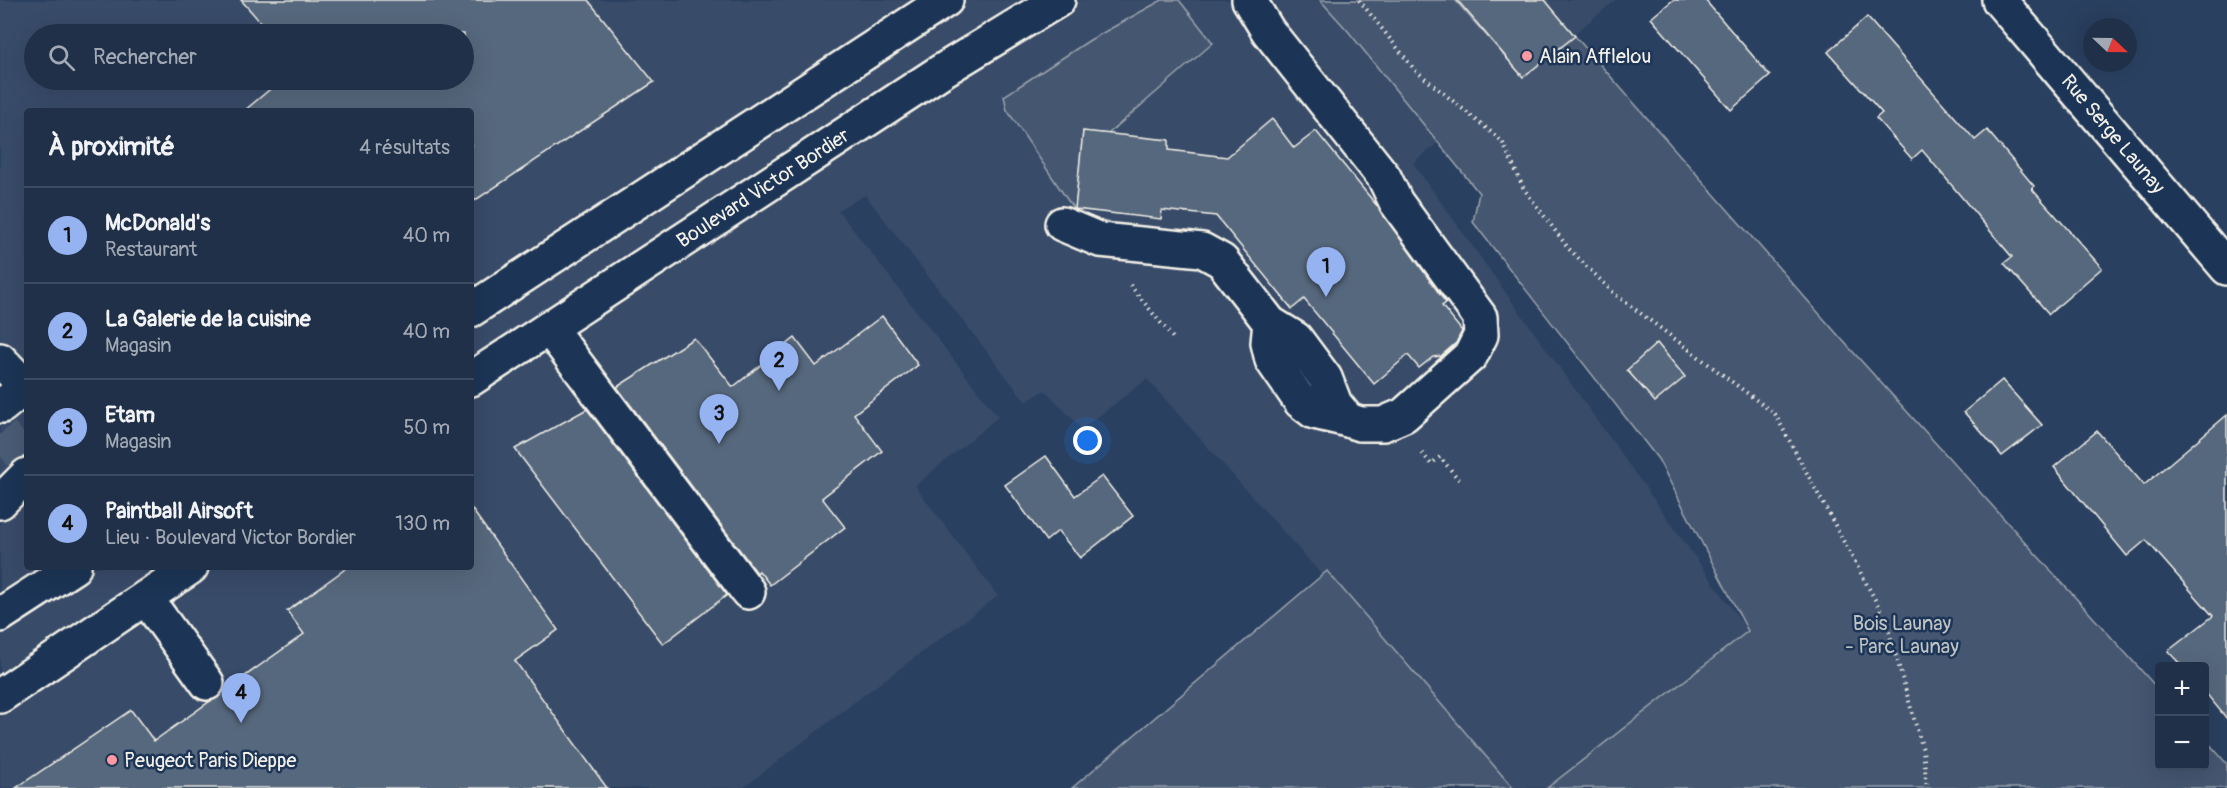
<!DOCTYPE html>
<html lang="fr">
<head>
<meta charset="utf-8">
<style>
	:root { --surface:#203048; --page:#28384f; --text:#f1f3f6; --muted:#a2a9b4; --line:#3d4b60; --accent:#95b2f1 }
	body { margin:0; font-family:Pangolin,sans-serif; background:var(--page); color:var(--text) }
	.controls { position:absolute; right:18px; bottom:18px; display:grid; overflow:hidden; border-radius:6px; box-shadow:0 6px 24px #0002 }
	.controls button { width:54px; height:54px; display:grid; place-items:center; padding:0; border:0; border-bottom:2px solid var(--line); background:var(--surface); color:var(--text); font:30px sans-serif }
	.compass { position:absolute; left:2083px; top:18px; width:54px; height:54px; border-radius:50%; background:var(--surface); box-shadow:0 6px 24px #0002; rotate:112deg }
	.you { position:absolute; left:1088px; top:441px; width:21px; height:21px; margin:-15px; border:4px solid #fff; border-radius:50%; background:#1a73e8; box-shadow:0 0 0 9px #1a73e833 }
	.badge { display:grid; place-items:center; width:39px; height:39px; border-radius:50%; background:var(--accent); color:#111; font-size:20px; font-weight:700 }
	.pin { position:absolute; translate:-50% -50px; filter:drop-shadow(0 2px 3px #0008) }
	.pin::after { content:''; position:absolute; top:32px; width:21px; height:18px; background:inherit; clip-path:polygon(0 0,100% 0,50% 100%) }
	.list { margin:0; padding:0; list-style:none }
	h2 { display:flex; justify-content:space-between; align-items:center; height:78px; margin:0; padding:0 24px; font-size:26px }
	h2 small { font-size:20px; font-weight:400; color:var(--muted) }
	.list li { display:grid; grid-template-columns:39px 1fr auto; gap:18px; align-items:center; box-sizing:border-box; height:96px; padding:0 24px; border-top:2px solid var(--line) }
	.list b { display:block; font-size:22px; white-space:nowrap }
	.list p { margin:0; font-size:20px; white-space:nowrap; color:var(--muted) }
	.list em { font-size:20px; font-style:normal; color:var(--muted) }
	.icon { flex:none; width:33px; height:33px; fill:none; stroke:currentColor; stroke-width:2; stroke-linecap:round; stroke-linejoin:round }
	.map { position:relative; flex:none; width:2227px; height:788px; overflow:hidden }
	.search { position:absolute; background:var(--surface); box-shadow:0 6px 24px #0002; left:24px; top:24px; width:450px; height:66px; display:flex; align-items:center; gap:15px; box-sizing:border-box; padding:0 21px; border-radius:33px; color:var(--muted); font-size:22px }
	.panel { position:absolute; background:var(--surface); box-shadow:0 6px 24px #0002; left:24px; top:108px; width:450px; height:462px; border-radius:6px }
	.map>svg:first-child { display:block }
</style>
</head>
<body>
<div class="map">
<svg width="2227" height="788" viewBox="0 0 2227 788">
	<rect width="100%" height="100%" fill="#2a4060"/>
	<filter id="ink" filterUnits="userSpaceOnUse"><feTurbulence type="fractalNoise" baseFrequency=".0167" numOctaves="2"/><feDisplacementMap in="SourceGraphic" scale="12" xChannelSelector="R" yChannelSelector="G"/><feConvolveMatrix kernelMatrix="1 2 1 2 8 2 1 2 1" color-interpolation-filters="sRGB"/></filter>
	<g filter="url(#ink)">
		<path fill="#374c69" fill-rule="evenodd" d="M 0,0 L 1616,0 L 1413,163 L 1748,631 L 1547,788 L 1512,788 L 1147,379 L 1082,429 L 1045,390 L 1026,402 L 865,195 L 838,210 L 998,417 L 915,486 L 998,596 L 864,695 L 743,788 L 0,788 ZM 34,34 L 464,34 L 464,80 L 34,80 ZM 27,111 L 471,111 L 471,567 L 27,567 Z"/>
		<g fill="#445771" stroke="#9ca4ac" stroke-width="1.5">
			<path d="M 1162,0 L 1179,0 L 1213,43 L 1108,134 L 1083,131 L 1075,211 L 1007,110 L 1004,96 L 1090,40 Z"/>
			<path d="M 1320,0 L 1455,0 L 1523,77 L 1575,36 L 1845,343 L 2159,690 L 2160,766 L 2204,766 L 2205,739 L 2227,764 L 2227,788 L 1547,788 L 1748,631 L 1658,459 L 1473,222 L 1479,193 L 1348,31 Z"/>
			<path d="M 1327,571 L 1513,788 L 1072,788 Z"/>
		</g>
		<g fill="#56677d" stroke="#f4f1e8" stroke-width="1.5">
			<path d="M 241,0 L 588,0 L 654,82 L 471,203 L 471,111 L 244,111 L 281,80 L 464,80 L 464,34 L 271,34 Z"/>
			<path d="M 1457,0 L 1545,0 L 1575,36 L 1523,77 Z"/>
			<path d="M 1673,0 L 1705,0 L 1770,76 L 1731,110 L 1651,18 Z"/>
			<path d="M 1867,17 L 1975,140 L 1987,130 L 2034,186 L 2032,189 L 2102,268 L 2049,314 L 2004,263 L 2012,257 L 1922,150 L 1912,159 L 1876,118 L 1882,113 L 1828,52 Z"/>
			<path d="M 1272,119 L 1294,148 L 1316,131 L 1378,207 L 1446,303 L 1442,306 L 1462,331 L 1456,343 L 1441,356 L 1433,357 L 1419,368 L 1408,355 L 1374,384 L 1304,299 L 1292,309 L 1216,216 L 1162,210 L 1161,219 L 1075,209 L 1083,131 L 1169,140 L 1169,150 L 1227,157 Z"/>
			<path d="M 882,316 L 918,365 L 854,414 L 882,451 L 822,498 L 845,527 L 770,585 L 759,571 L 757,573 L 617,387 L 694,338 L 733,387 L 795,338 L 816,366 Z"/>
			<path d="M 1657,343 L 1685,377 L 1655,402 L 1627,370 Z"/>
			<path d="M 2002,380 L 2042,425 L 2002,456 L 1964,412 Z"/>
			<path d="M 587,409 L 727,595 L 663,644 L 515,449 Z"/>
			<path d="M 2227,415 L 2227,719 L 2205,692 L 2205,666 L 2182,666 L 2168,651 L 2213,616 L 2146,540 L 2127,556 L 2054,467 L 2097,431 L 2144,485 Z"/>
			<path d="M 1046,456 L 1075,496 L 1102,476 L 1133,516 L 1080,558 L 1058,531 L 1046,541 L 1005,485 Z"/>
			<path d="M 471,508 L 558,630 L 515,661 L 607,788 L 16,788 L 131,710 L 154,741 L 304,634 L 287,611 L 348,567 L 471,567 Z"/>
		</g>
		<g fill="none" stroke-linecap="round" stroke-linejoin="round">
			<path stroke="#485b74" stroke-width="33" stroke-dasharray="33 16" stroke-linecap="butt" d="M 0,456 L 27,433"/>
			<g stroke="#f4f1e8" stroke-width="38">
				<g id="minor">
					<path d="M 1999,0 L 2227,268"/>
					<path d="M 1062,224 L 1100,240 L 1202,250 L 1222,261 L 1270,323 L 1296,339 L 1325,378 L 1335,404 L 1348,420 L 1360,424 L 1383,424 L 1404,415 L 1471,355 L 1481,335 L 1480,317 L 1396,202 L 1384,177 L 1268,31 L 1249,0"/>
					<path d="M 1270,323 L 1268,343 L 1272,360 L 1301,402 L 1314,412 L 1348,420"/>
					<path d="M 550,329 L 748,592"/>
					<path d="M 0,360 L 27,388"/>
					<path d="M 2,406 L 26,386"/>
					<path d="M 0,502 L 27,475"/>
					<path d="M 146,598 L 207,683"/>
				</g>
			</g>
			<g stroke="#f4f1e8" stroke-width="38">
				<g id="major">
					<path d="M 471,310 L 946,0"/>
					<path d="M 471,379 L 940,72 L 1058,0"/>
					<path d="M 0,615 L 74,567"/>
					<path d="M 0,696 L 191,567"/>
				</g>
			</g>
			<g stroke="#f4f1e8" stroke-width="4" stroke-dasharray="1.5 4.5" stroke-linecap="butt">
				<path d="M 1359,0 L 1415,70 L 1502,141 L 1524,189 L 1569,249 L 1616,295 L 1775,414 L 1885,618 L 1923,750 L 1927,788"/>
				<path d="M 1130,285 L 1173,338"/>
				<path d="M 1422,453 L 1431,464 L 1440,457 L 1460,481"/>
			</g>
			<use href="#minor" stroke="#1d3557" stroke-width="33"/>
			<use href="#major" stroke="#1d3557" stroke-width="33"/>
		</g>
	</g>
	<g fill="#ff9aa2" stroke="#1d3557" stroke-width="2">
		<circle cx="1527" cy="56" r="6"/>
		<circle cx="112" cy="760" r="6"/>
	</g>
	<g text-anchor="middle" dominant-baseline="central" stroke-width="5" stroke-linejoin="round" paint-order="stroke">
		<g font-size="20" fill="#f4f1e8" stroke="#1d3557" text-anchor="start">
			<text x="1539" y="56">Alain Afflelou</text>
			<text x="124" y="760">Peugeot Paris Dieppe</text>
		</g>
		<g font-size="20" fill="#f4f1e8" stroke="#1d3557">
			<text transform="translate(2113 134) rotate(50)">Rue Serge Launay</text>
			<text transform="translate(763 188) rotate(-33)">Boulevard Victor Bordier</text>
		</g>
		<g font-size="20" fill="#bfc3c4" stroke="#1d3557">
			<text x="1902" y="623">Bois Launay<tspan x="1902" dy="23">- Parc Launay</tspan></text>
		</g>
	</g>
</svg>
<div class="controls">
<button>+</button>
<button>−</button>
</div>
<svg class="compass" viewBox="-18 -18 36 36"><path d="M0-13l5 13h-10z" fill="#e53935"/><path d="M0 13l5-13h-10z" fill="#a2a9b4"/></svg>
<div class="you"></div>
<div class="pin badge" style="left:1326px;top:297px">1</div>
<div class="pin badge" style="left:779px;top:391px">2</div>
<div class="pin badge" style="left:719px;top:444px">3</div>
<div class="pin badge" style="left:241px;top:723px">4</div>
<div class="search"><svg class="icon" aria-label="search" viewBox="0 0 24 24"><circle cx="10" cy="10" r="6"/><path d="M15 15l6 6"/></svg>Rechercher</div>
<section class="panel">
<h2>À proximité<small>4 résultats</small></h2>
<ul class="list">
<li><span class="badge">1</span><div><b>McDonald's</b><p>Restaurant</p></div><em>40 m</em></li>
<li><span class="badge">2</span><div><b>La Galerie de la cuisine</b><p>Magasin</p></div><em>40 m</em></li>
<li><span class="badge">3</span><div><b>Etam</b><p>Magasin</p></div><em>50 m</em></li>
<li><span class="badge">4</span><div><b>Paintball Airsoft</b><p>Lieu · Boulevard Victor Bordier</p></div><em>130 m</em></li>
</ul>
</section>
</div>
</body>
</html>
